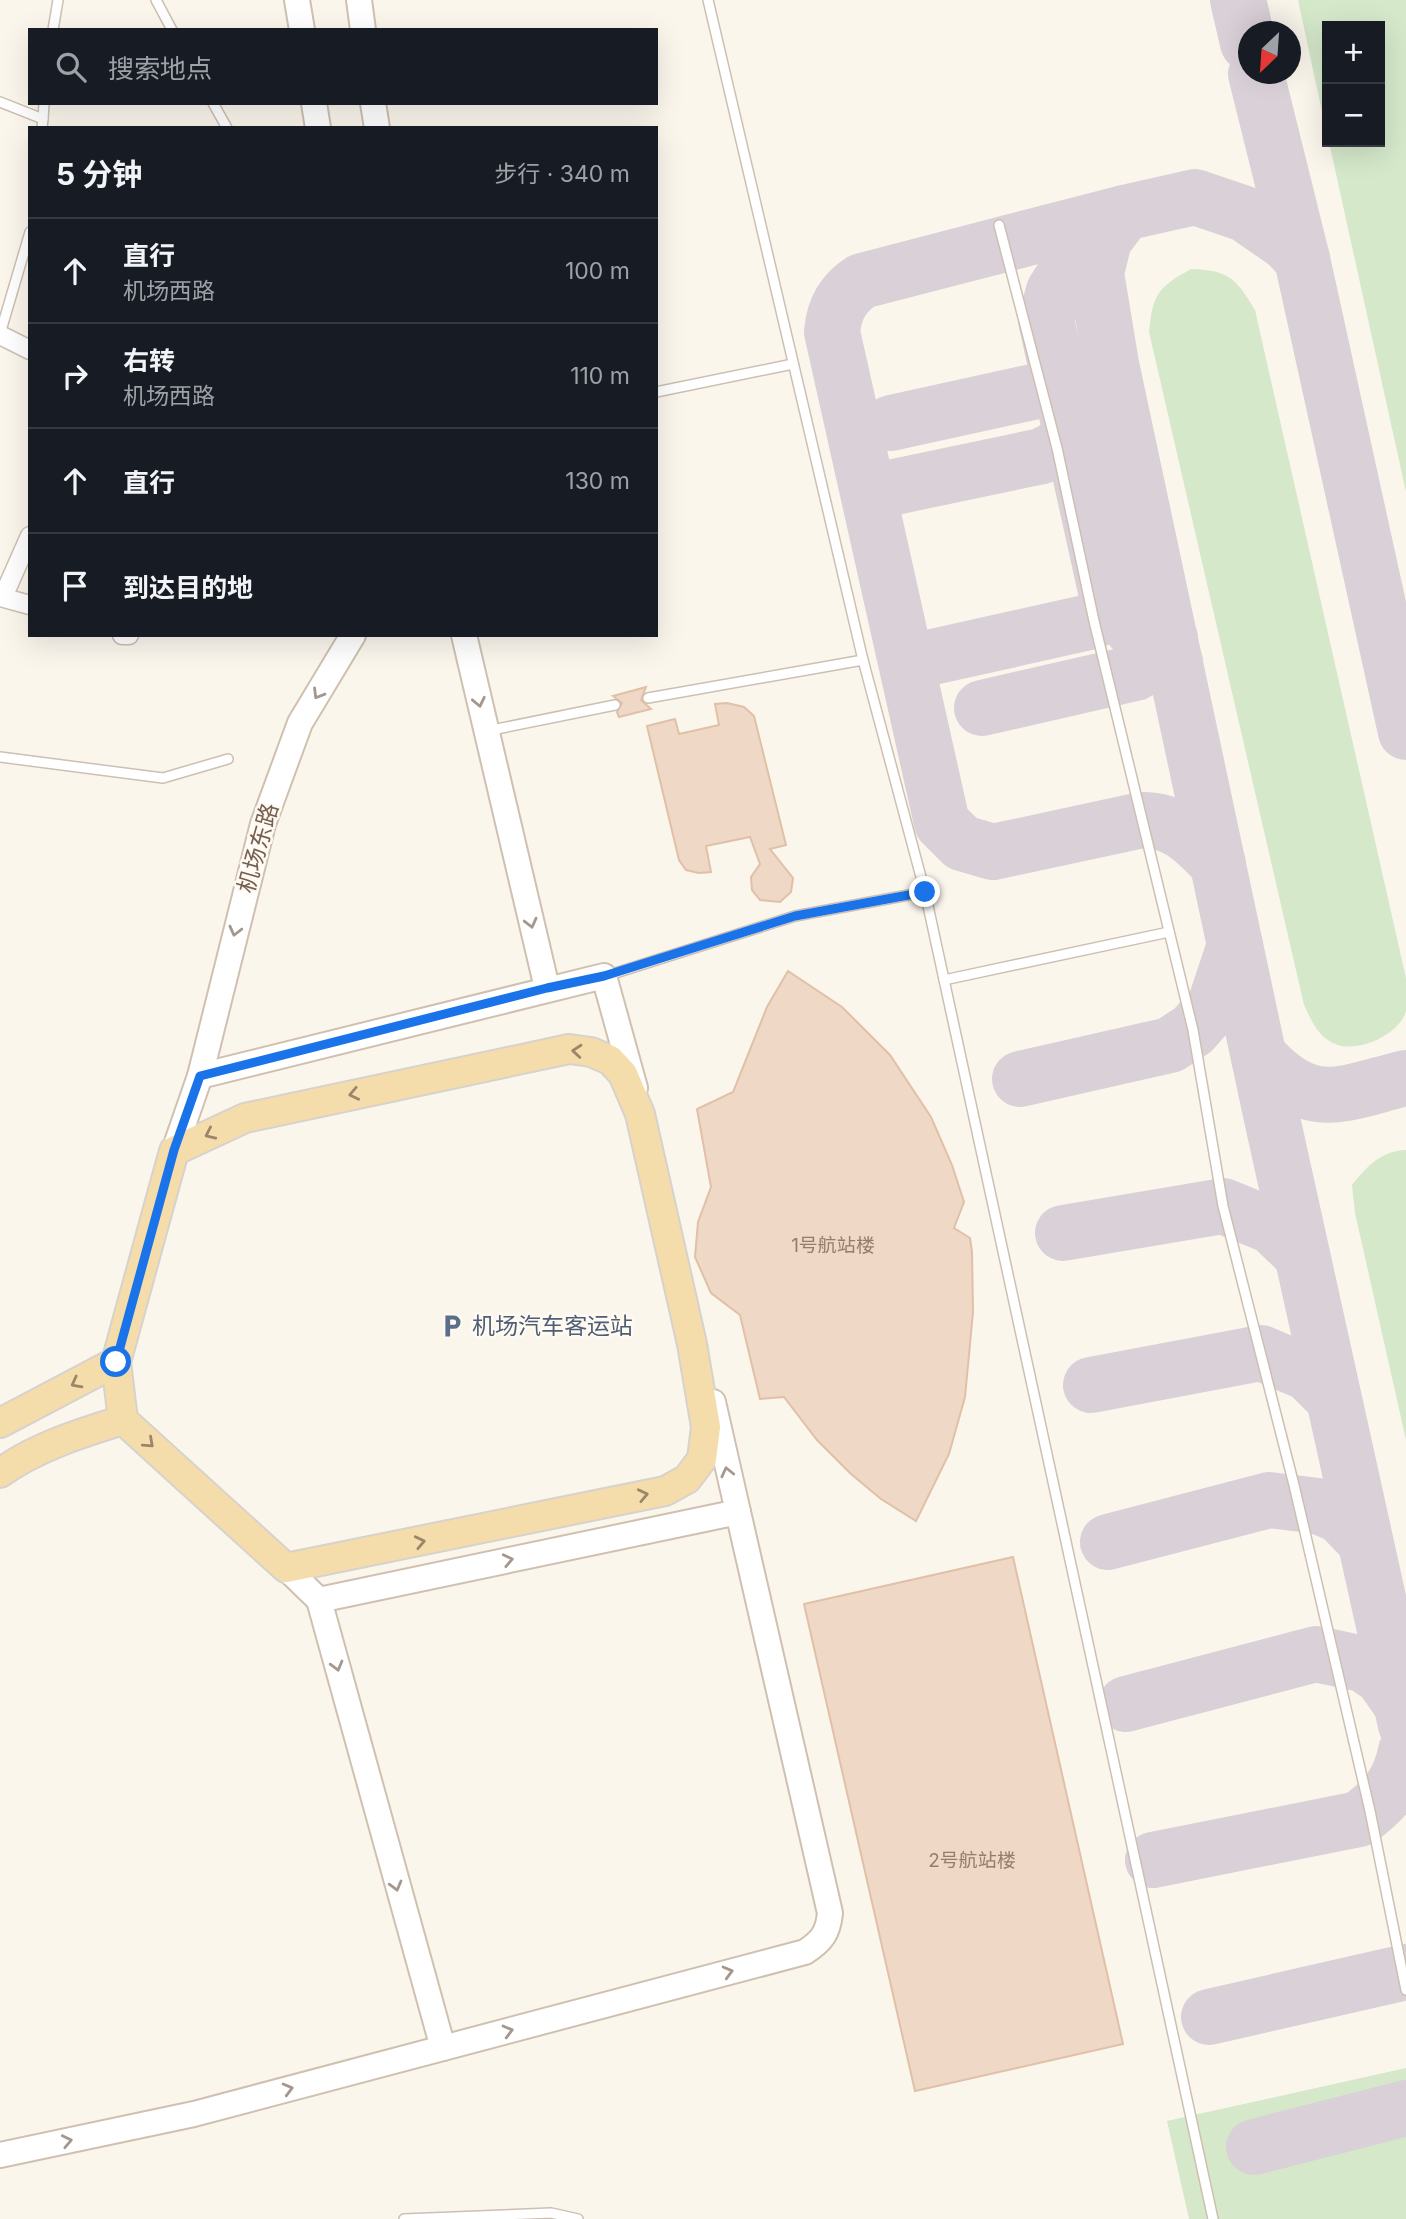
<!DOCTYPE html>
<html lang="zh">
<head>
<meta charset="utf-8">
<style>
	:root { --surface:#171b24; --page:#20242c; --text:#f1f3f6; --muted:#9ea1a6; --line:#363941 }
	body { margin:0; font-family:Inter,"Noto Sans SC",sans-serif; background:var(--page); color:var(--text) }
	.controls { position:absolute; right:21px; top:21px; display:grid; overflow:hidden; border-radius:0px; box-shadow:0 7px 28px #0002 }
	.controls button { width:63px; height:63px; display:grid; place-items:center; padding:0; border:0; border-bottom:2px solid var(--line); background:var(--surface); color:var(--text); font:35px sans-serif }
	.compass { position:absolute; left:1238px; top:21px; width:63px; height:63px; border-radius:50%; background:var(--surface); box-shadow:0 7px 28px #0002; rotate:205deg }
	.stop { position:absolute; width:21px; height:21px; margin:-16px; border:5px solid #1a73e8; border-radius:50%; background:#fff }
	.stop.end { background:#1a73e8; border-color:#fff; box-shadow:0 2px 7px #0008 }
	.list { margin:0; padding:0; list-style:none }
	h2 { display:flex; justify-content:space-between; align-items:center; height:91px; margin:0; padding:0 28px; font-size:30px }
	h2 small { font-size:23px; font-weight:400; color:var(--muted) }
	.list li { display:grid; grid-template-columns:46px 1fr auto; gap:21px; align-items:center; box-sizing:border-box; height:105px; padding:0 28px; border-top:2px solid var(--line) }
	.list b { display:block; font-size:26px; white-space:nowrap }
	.list p { margin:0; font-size:23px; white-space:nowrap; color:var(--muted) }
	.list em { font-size:23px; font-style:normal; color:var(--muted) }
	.icon { flex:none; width:38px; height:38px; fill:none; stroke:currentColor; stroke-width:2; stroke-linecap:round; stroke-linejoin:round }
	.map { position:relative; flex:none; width:1406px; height:2219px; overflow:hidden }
	.search { position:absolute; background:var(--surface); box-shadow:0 7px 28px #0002; left:28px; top:28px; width:630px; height:77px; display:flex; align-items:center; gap:18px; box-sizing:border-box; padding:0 24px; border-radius:0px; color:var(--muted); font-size:26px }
	.panel { position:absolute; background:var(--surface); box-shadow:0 7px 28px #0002; left:28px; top:126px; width:630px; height:511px; border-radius:0px }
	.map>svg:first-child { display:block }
</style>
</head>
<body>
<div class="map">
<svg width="1406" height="2219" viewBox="0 0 1406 2219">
	<rect width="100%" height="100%" fill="#fbf6ec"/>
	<g fill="#d5e8ca">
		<path d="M 1298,0 L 1406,0 L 1406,492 L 1329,142 L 1380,142 L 1380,26 L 1327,26 L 1327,135 Z"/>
		<path d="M 1191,269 C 1228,270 1236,278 1255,310 L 1406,978 C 1406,988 1406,1001 1406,1011 C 1400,1034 1360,1052 1338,1045 C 1319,1039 1312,1022 1304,1005 L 1149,332 C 1153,294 1157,288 1191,269 Z"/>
		<path d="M 1406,1150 L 1406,1440 L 1355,1213 L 1352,1185 C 1367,1166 1381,1151 1406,1150 Z"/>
		<path d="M 1406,2068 L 1406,2219 L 1189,2219 L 1167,2121 Z"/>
	</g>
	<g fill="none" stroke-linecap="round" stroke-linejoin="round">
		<g stroke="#dad0d8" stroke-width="56">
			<path d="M 1238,0 L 1248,43"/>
			<path d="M 1256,74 L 1302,259 L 1406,732"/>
			<path d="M 1124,213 L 862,281 C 843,293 834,309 832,332 L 942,823 L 962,843 L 993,852 L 1142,820 C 1177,820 1195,840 1218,864"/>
			<path d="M 1076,257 L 1054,291 L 1046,320 L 1108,600 L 1135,632 L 1175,662"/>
			<path d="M 1302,259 L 1287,243 L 1245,214 L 1195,197 L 1124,213 L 1104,240 L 1096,273 L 1111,364 L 1271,1114 L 1406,1725"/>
			<path d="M 891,423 L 1060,386 L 1080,378 L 1092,367"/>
			<path d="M 885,489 L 1042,456 L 1072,440 L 1091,411"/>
			<path d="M 928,658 L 1094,621 L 1112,606 L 1130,575"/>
			<path d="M 982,708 L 1135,673 L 1152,663 L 1170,638"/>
			<path d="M 1259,1056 C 1311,1114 1340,1094 1406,1078"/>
			<path d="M 1020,1079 L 1170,1045 L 1193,1030 L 1215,1005 L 1235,945"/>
			<path d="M 1063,1233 L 1223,1206 L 1272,1226 L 1302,1255"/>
			<path d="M 1091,1385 L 1261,1353 L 1308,1373 L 1333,1398"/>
			<path d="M 1108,1542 L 1269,1500 L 1318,1506 L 1340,1515 L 1365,1541"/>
			<path d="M 1126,1704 L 1316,1654 L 1363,1664 L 1382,1677 L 1401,1704"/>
			<path d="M 1153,1860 L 1359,1819 C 1385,1800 1400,1783 1406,1751"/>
			<path d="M 1209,2017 L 1406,1972"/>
			<path d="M 1254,2147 L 1406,2108"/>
		</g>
	</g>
	<g fill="#efd8c5" stroke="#e0c0a7" stroke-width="2">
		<path d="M 646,687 L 641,700 L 651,709 L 619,717 L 617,712 L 622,703 L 613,696 Z"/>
		<path d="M 727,703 L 744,707 L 754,716 L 786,845 L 770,849 L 793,878 L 791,892 L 780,902 L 760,900 L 752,890 L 751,877 L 760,864 L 750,837 L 706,846 L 711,872 L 699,873 L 686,870 L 679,860 L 647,726 L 675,719 L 679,734 L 719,725 L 715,704 Z"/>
		<path d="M 788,971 L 842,1007 L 890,1055 L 931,1117 L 952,1165 L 964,1202 L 954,1228 L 970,1238 L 972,1252 L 973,1312 L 965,1397 L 949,1454 L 916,1521 L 881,1499 L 851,1474 L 817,1440 L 784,1397 L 760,1399 L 740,1315 L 711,1293 L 695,1257 L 698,1222 L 711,1187 L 697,1109 L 733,1092 L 767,1007 Z"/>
		<path d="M 1013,1557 L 1123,2044 L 915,2091 L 804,1604 Z"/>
	</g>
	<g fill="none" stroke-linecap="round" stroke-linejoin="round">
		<g stroke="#cdbfb2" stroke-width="12">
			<g id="lane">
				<path d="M 156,0 L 172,30"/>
				<path d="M 708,0 L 863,660 L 925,892 L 1213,2219"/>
				<path d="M 53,30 L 58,0"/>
				<path d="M 0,102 L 43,119 L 42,128"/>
				<path d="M 213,103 L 227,128"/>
				<path d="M 43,119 L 44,103"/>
				<path d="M 999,225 L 1057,448 L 1094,621 L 1193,1030 L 1223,1206 L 1294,1485 L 1370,1811 L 1406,1990"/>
				<path d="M 0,334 L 30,232"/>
				<path d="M 656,392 L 793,364"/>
				<path d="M 648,698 L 863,660"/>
				<path d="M 487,731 L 615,705"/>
				<path d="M 0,757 L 163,778 L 228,759"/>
				<path d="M 606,976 L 795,916 L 925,892"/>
				<path d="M 944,980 L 1169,932"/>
				<path d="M 404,2219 L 551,2213 L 578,2219"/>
			</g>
		</g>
		<g stroke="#cdbfb2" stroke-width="21">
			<g id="street">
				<path d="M 0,335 L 30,350"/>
				<path d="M 0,597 L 30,605"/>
				<path d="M 3,597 L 30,536"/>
				<path d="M 122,635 L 129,635"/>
			</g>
		</g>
		<g stroke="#cfc0af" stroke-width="28">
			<g id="secondary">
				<path d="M 297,0 L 302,30"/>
				<path d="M 359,0 L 363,30"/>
				<path d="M 314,103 L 318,128"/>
				<path d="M 373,103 L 377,128"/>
				<path d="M 464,635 L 547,988"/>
				<path d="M 200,1076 L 263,824 L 300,723 L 353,635"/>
				<path d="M 174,1151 L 200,1076 L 604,976 L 635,1088"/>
				<path d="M 286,1568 L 319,1600 L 738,1512 L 713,1402"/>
				<path d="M 319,1600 L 443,2048"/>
				<path d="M 0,2155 L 194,2114 L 805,1952 C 822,1941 828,1933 830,1913 L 738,1512"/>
			</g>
		</g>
		<g stroke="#d8d2ce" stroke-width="32">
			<g id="primary">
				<path d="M 0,1423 L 116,1362 L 174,1151 L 245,1118 L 569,1049 L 591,1052 L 610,1060 L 623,1074 L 640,1114 L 692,1344 L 706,1427 L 702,1459 L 687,1479 L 665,1491 L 286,1568 L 123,1420 L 116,1362"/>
				<path d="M 0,1473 C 36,1447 81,1433 123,1420"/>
			</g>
		</g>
		<use href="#lane" stroke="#fff" stroke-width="9"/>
		<use href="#street" stroke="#fff" stroke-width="18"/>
		<use href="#secondary" stroke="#fff" stroke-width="24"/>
		<use href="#primary" stroke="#f4ddaa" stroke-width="28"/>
	</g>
	<defs><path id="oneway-chevron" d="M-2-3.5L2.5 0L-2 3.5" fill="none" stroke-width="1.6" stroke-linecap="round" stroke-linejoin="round" transform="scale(1.75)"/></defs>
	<g stroke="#a5978d">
		<use href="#oneway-chevron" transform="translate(318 694) rotate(121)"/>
		<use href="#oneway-chevron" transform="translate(479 702) rotate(78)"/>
		<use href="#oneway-chevron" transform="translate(531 923) rotate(76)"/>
		<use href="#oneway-chevron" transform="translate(235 931) rotate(104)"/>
		<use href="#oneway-chevron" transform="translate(727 1472) rotate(-103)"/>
		<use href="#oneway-chevron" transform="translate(508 1560) rotate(-12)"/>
		<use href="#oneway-chevron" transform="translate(337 1666) rotate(75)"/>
		<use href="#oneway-chevron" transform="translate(396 1886) rotate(75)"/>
		<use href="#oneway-chevron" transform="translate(728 1972) rotate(-15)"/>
		<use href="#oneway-chevron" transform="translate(508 2031) rotate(-15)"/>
		<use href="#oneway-chevron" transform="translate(288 2089) rotate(-15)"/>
		<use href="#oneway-chevron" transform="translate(67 2141) rotate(-12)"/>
	</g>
	<g stroke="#9b856b">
		<use href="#oneway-chevron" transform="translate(577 1051) rotate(-175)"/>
		<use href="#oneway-chevron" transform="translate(354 1094) rotate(168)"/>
		<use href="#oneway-chevron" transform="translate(210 1134) rotate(155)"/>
		<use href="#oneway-chevron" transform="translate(76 1383) rotate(152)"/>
		<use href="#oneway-chevron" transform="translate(149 1443) rotate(42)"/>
		<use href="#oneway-chevron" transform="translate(643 1495) rotate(-12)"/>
		<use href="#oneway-chevron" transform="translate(420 1542) rotate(-12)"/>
	</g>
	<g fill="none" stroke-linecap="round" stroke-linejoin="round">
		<path stroke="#1a73e8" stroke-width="9" d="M 116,1362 L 174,1150 L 200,1076 L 547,988 L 604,976 L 795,916 L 925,892"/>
	</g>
	<defs>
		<g id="parking-bare" transform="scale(1.89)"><path d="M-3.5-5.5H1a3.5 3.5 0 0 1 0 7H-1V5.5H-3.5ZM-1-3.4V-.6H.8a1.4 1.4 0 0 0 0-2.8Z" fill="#5c6f8a" stroke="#fefaf2" stroke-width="2.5" paint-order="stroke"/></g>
	</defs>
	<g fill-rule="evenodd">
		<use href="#parking-bare" x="452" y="1326"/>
	</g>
	<g text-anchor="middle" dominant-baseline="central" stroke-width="5" stroke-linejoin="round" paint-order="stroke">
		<g font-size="19" fill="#947d6d">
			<text x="833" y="1245">1号航站楼</text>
			<text x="972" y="1860">2号航站楼</text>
		</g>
		<g font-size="23" fill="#755f50" stroke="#fefaf2">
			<text transform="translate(258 848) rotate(-74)">机场东路</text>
		</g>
		<g font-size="23" fill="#4e5e75" stroke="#fefaf2" text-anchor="start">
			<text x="472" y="1326">机场汽车客运站</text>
		</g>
	</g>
</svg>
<div class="controls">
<button>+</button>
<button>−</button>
</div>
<svg class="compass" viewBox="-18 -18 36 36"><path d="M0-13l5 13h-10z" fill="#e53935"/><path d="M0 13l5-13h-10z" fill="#9ea1a6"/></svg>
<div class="stop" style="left:116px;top:1362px"></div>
<div class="stop end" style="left:925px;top:892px"></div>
<div class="search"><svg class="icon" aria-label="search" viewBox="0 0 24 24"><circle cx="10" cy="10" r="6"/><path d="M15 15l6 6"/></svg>搜索地点</div>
<section class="panel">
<h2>5 分钟<small>步行 · 340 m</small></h2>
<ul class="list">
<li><svg class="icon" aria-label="ahead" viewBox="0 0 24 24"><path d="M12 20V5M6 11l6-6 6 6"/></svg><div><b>直行</b><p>机场西路</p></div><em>100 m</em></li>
<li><svg class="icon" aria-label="right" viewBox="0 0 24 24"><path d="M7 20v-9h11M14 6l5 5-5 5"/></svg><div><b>右转</b><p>机场西路</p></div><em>110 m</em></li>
<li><svg class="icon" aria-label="ahead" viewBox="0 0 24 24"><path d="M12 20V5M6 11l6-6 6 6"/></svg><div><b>直行</b></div><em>130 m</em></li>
<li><svg class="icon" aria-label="arrive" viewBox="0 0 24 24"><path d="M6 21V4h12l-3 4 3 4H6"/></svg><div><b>到达目的地</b></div></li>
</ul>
</section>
</div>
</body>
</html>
